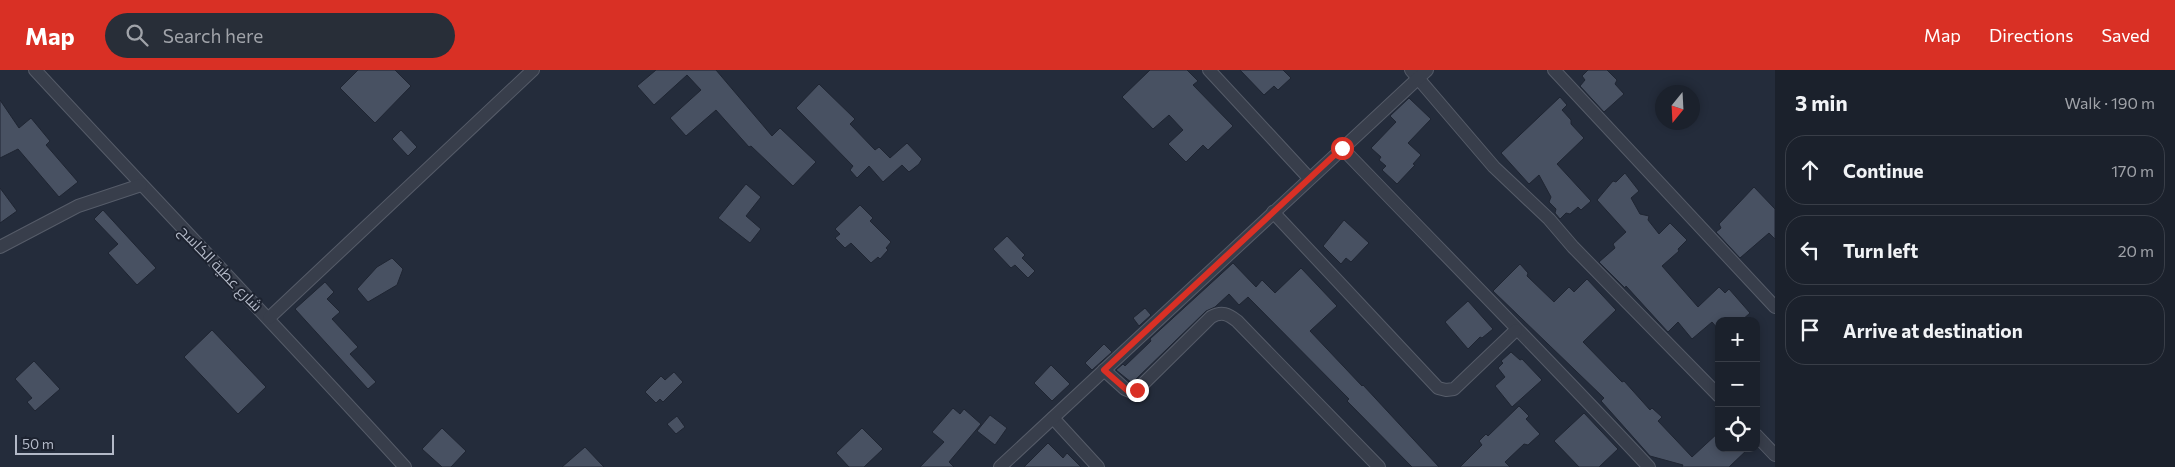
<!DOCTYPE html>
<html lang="en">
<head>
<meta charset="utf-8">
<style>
	:root { --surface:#1b212c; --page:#282e38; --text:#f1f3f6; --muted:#a0a3a9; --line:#393e48; --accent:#d93025 }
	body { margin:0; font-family:Commissioner,Cairo,sans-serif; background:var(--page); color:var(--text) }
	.controls { position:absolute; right:15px; bottom:15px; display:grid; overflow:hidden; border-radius:10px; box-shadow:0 2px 8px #0003 }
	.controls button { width:45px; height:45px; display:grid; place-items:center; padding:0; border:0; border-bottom:1px solid var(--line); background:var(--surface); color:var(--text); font:25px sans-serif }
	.compass { position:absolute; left:1655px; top:15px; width:45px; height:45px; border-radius:50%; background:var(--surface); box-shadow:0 2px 8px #0003; rotate:198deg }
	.scale { position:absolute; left:15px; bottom:12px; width:99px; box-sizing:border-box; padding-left:5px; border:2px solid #b3b9c7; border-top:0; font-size:14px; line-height:18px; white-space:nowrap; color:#b3b9c7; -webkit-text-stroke:4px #1d2330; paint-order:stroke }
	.stop { position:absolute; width:15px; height:15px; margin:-11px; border:4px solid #d93025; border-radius:50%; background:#fff }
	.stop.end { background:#d93025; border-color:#fff; box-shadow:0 1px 5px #0008 }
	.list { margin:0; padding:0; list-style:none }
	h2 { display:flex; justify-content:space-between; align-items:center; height:65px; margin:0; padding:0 20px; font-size:21px }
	h2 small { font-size:16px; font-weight:400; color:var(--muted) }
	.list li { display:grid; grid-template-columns:32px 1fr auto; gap:15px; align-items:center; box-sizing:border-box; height:70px; margin:0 10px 10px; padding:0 10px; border:1px solid var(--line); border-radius:20px }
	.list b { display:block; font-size:19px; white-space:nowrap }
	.list em { font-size:16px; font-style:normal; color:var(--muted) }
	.icon { flex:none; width:28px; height:28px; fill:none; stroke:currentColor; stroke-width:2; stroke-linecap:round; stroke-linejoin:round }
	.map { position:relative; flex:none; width:1775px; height:397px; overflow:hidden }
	header { display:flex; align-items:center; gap:30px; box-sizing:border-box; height:70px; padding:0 25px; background:var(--accent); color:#fff }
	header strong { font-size:24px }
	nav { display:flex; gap:28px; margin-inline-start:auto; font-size:18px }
	.search { width:350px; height:45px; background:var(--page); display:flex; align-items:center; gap:12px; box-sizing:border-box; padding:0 18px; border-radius:28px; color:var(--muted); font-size:19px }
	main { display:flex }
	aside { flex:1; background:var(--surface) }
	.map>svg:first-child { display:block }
</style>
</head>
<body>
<header>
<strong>Map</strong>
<div class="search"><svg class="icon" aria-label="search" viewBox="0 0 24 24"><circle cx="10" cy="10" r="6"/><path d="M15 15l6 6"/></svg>Search here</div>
<nav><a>Map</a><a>Directions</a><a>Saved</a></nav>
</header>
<main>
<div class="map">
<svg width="1775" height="397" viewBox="0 0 1775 397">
	<rect width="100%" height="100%" fill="#242c3b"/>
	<g fill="#485162" stroke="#1f2532">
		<path d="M 358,0 L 395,0 L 411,16 L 375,53 L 340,18 Z"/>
		<path d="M 656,0 L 716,0 L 772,66 L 780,58 L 816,92 L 793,116 L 751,76 L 749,77 L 716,40 L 686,66 L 670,48 L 701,20 L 687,5 L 654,35 L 637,16 Z"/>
		<path d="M 1150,0 L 1187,0 L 1198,11 L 1193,15 L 1233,56 L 1208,80 L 1203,75 L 1186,92 L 1168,74 L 1183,60 L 1169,45 L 1153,59 L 1122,27 Z"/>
		<path d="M 1240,0 L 1283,0 L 1291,8 L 1278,20 L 1274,16 L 1264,25 Z"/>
		<path d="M 1588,0 L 1607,0 L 1617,10 L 1615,14 L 1624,24 L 1604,42 L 1580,16 L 1585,10 L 1582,6 Z"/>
		<path d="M 819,14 L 855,49 L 850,54 L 875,80 L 879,77 L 890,88 L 907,73 L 922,89 L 919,94 L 909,102 L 902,95 L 883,112 L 869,96 L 857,108 L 850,100 L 853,96 L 796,38 Z"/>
		<path d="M 1560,27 L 1567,35 L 1562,40 L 1571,50 L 1571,54 L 1584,68 L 1557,94 L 1591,131 L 1581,140 L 1578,137 L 1570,144 L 1566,143 L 1560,149 L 1555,143 L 1556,139 L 1549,132 L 1551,127 L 1539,105 L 1529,114 L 1501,83 Z"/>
		<path d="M 1409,28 L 1431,49 L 1408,73 L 1421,85 L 1413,94 L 1415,95 L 1397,114 L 1382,100 L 1386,96 L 1379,90 L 1381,87 L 1371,78 L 1396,52 L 1390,46 Z"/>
		<path d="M 0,30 L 19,58 L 31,48 L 50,71 L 46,75 L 78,112 L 59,127 L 18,79 L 0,88 Z"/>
		<path d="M 401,60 L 417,77 L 408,86 L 392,69 Z"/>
		<path d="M 1625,103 L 1639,121 L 1631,128 L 1640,144 L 1649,146 L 1648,150 L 1659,164 L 1670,153 L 1687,170 L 1678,179 L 1679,181 L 1662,196 L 1698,237 L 1719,217 L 1725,223 L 1729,219 L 1750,243 L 1741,251 L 1719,251 L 1719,260 L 1712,252 L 1692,269 L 1678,252 L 1668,262 L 1626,216 L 1625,218 L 1599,192 L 1615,178 L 1613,174 L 1626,162 L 1597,130 L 1613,111 L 1616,112 Z"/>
		<path d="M 746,114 L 761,127 L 746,146 L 761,159 L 750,173 L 718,148 Z"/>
		<path d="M 1754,117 L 1775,139 L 1775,169 L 1769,163 L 1740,188 L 1716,162 L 1721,158 L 1719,154 Z"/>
		<path d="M 0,118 L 17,141 L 0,153 Z"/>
		<path d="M 860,135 L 873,148 L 870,151 L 891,172 L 886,178 L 888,180 L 880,189 L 878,187 L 871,193 L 851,173 L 845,178 L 835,168 L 840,164 L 835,159 Z"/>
		<path d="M 103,140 L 156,198 L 137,215 L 108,183 L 118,174 L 94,149 Z"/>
		<path d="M 1344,150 L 1369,173 L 1351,192 L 1346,188 L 1341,194 L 1323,176 Z"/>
		<path d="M 1007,166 L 1025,185 L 1022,188 L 1035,201 L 1028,208 L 1015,195 L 1011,198 L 993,179 Z"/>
		<path d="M 392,188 L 403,199 L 397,215 L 368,232 L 357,219 L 377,197 Z"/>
		<path d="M 1233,193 L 1256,217 L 1262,210 L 1275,223 L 1301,198 L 1337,236 L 1310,261 L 1362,316 L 1363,315 L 1439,397 L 1412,397 L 1347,331 L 1349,329 L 1248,227 L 1239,235 L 1229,224 L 1215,237 L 1206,241 L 1132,313 L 1116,300 L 1123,294 L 1125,296 L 1151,271 L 1150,269 Z"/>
		<path d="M 1520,194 L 1528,203 L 1527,206 L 1554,232 L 1569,217 L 1574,222 L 1587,209 L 1616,240 L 1583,272 L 1622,312 L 1624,311 L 1650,340 L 1652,338 L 1662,347 L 1658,351 L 1692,387 L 1719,362 L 1719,378 L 1749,378 L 1729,397 L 1682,397 L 1683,395 L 1650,386 L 1601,331 L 1604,328 L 1493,221 Z"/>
		<path d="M 325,212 L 334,222 L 327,229 L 340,242 L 332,249 L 358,277 L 350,284 L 376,312 L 368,319 L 295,239 Z"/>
		<path d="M 1468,231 L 1493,259 L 1482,268 L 1480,267 L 1468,279 L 1445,252 Z"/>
		<path d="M 1145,238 L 1151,245 L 1139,256 L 1133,248 Z"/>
		<path d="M 212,260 L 266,317 L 238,344 L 184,287 Z"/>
		<path d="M 1104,274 L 1112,282 L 1092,300 L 1085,293 Z"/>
		<path d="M 1511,282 L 1520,290 L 1522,289 L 1542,310 L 1512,337 L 1495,316 L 1505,307 L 1498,298 L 1503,293 L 1501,291 Z"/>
		<path d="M 34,291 L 60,319 L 35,341 L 27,332 L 32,328 L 15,309 Z"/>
		<path d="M 1051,295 L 1070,314 L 1052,331 L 1034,313 Z"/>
		<path d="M 674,302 L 683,312 L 663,332 L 660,329 L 656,333 L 645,322 L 661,306 L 665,310 Z"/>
		<path d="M 1519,336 L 1529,346 L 1526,349 L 1540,364 L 1528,375 L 1524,374 L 1505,392 L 1510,397 L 1460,397 L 1482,375 L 1479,371 L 1486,364 L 1488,366 Z"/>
		<path d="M 953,338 L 960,344 L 964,339 L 981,354 L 949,392 L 954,397 L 920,397 L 944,372 L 932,362 Z"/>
		<path d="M 1584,343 L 1618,379 L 1599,397 L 1579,397 L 1554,371 Z"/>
		<path d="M 990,345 L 1007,358 L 995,375 L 977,361 Z"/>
		<path d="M 677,346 L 685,357 L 676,364 L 667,354 Z"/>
		<path d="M 442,358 L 466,381 L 451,397 L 442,397 L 422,379 Z"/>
		<path d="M 862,358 L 883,379 L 864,397 L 849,397 L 836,383 Z"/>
		<path d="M 1048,373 L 1063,388 L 1067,383 L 1081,397 L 1024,397 Z"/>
		<path d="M 585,377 L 604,397 L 562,397 Z"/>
	</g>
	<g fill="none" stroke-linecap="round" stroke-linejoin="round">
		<g stroke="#565c69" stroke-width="14">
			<g id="minor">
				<path d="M 35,0 C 158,133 283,263 405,397"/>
				<path d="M 1209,0 L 1309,108"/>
				<path d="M 1411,0 L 1494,97 L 1549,149 L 1573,177 L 1719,326"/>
				<path d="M 1554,0 L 1775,237"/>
				<path d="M 1342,78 C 1444,184 1548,289 1649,397"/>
				<path d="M 1273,142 L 1438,318 L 1446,320 L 1454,319 L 1516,260"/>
				<path d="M 0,177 L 78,136 L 141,115"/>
				<path d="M 269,248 L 533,0"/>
				<path d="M 1104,300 L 1125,319 L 1132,322 L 1137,320 L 1211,247 C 1222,241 1228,244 1237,251 L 1379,397"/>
				<path d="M 1053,348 L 1098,397"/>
				<path d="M 1756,365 L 1775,385"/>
				<path d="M 1000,397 L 1427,0"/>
			</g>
		</g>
		<use href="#minor" stroke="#383e4b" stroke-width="12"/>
	</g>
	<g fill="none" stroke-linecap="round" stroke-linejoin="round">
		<path stroke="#d93025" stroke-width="6" d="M 1137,320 L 1129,322 L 1104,300 L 1342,78"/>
	</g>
	<g text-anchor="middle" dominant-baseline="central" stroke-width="4" stroke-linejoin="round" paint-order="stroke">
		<g font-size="15" fill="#b3b9c7" stroke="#1d2330">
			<text transform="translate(221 198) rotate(46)">شارع عطية الكاسح</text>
		</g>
	</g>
</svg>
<div class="controls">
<button>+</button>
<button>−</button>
<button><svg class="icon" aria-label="locate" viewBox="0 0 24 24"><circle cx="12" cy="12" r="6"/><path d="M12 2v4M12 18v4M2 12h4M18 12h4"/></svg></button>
</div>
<svg class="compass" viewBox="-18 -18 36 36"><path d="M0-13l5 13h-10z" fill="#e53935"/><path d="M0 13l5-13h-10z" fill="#a0a3a9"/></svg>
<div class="scale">50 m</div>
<div class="stop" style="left:1342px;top:78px"></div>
<div class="stop end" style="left:1137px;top:320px"></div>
</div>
<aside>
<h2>3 min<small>Walk · 190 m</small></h2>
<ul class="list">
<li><svg class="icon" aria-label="ahead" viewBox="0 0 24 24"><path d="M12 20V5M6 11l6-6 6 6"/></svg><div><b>Continue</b></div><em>170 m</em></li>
<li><svg class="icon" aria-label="left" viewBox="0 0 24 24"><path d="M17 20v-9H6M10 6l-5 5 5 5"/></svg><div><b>Turn left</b></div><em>20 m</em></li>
<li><svg class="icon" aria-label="arrive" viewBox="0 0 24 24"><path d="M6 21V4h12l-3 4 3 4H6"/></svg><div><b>Arrive at destination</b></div></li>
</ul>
</aside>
</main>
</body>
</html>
